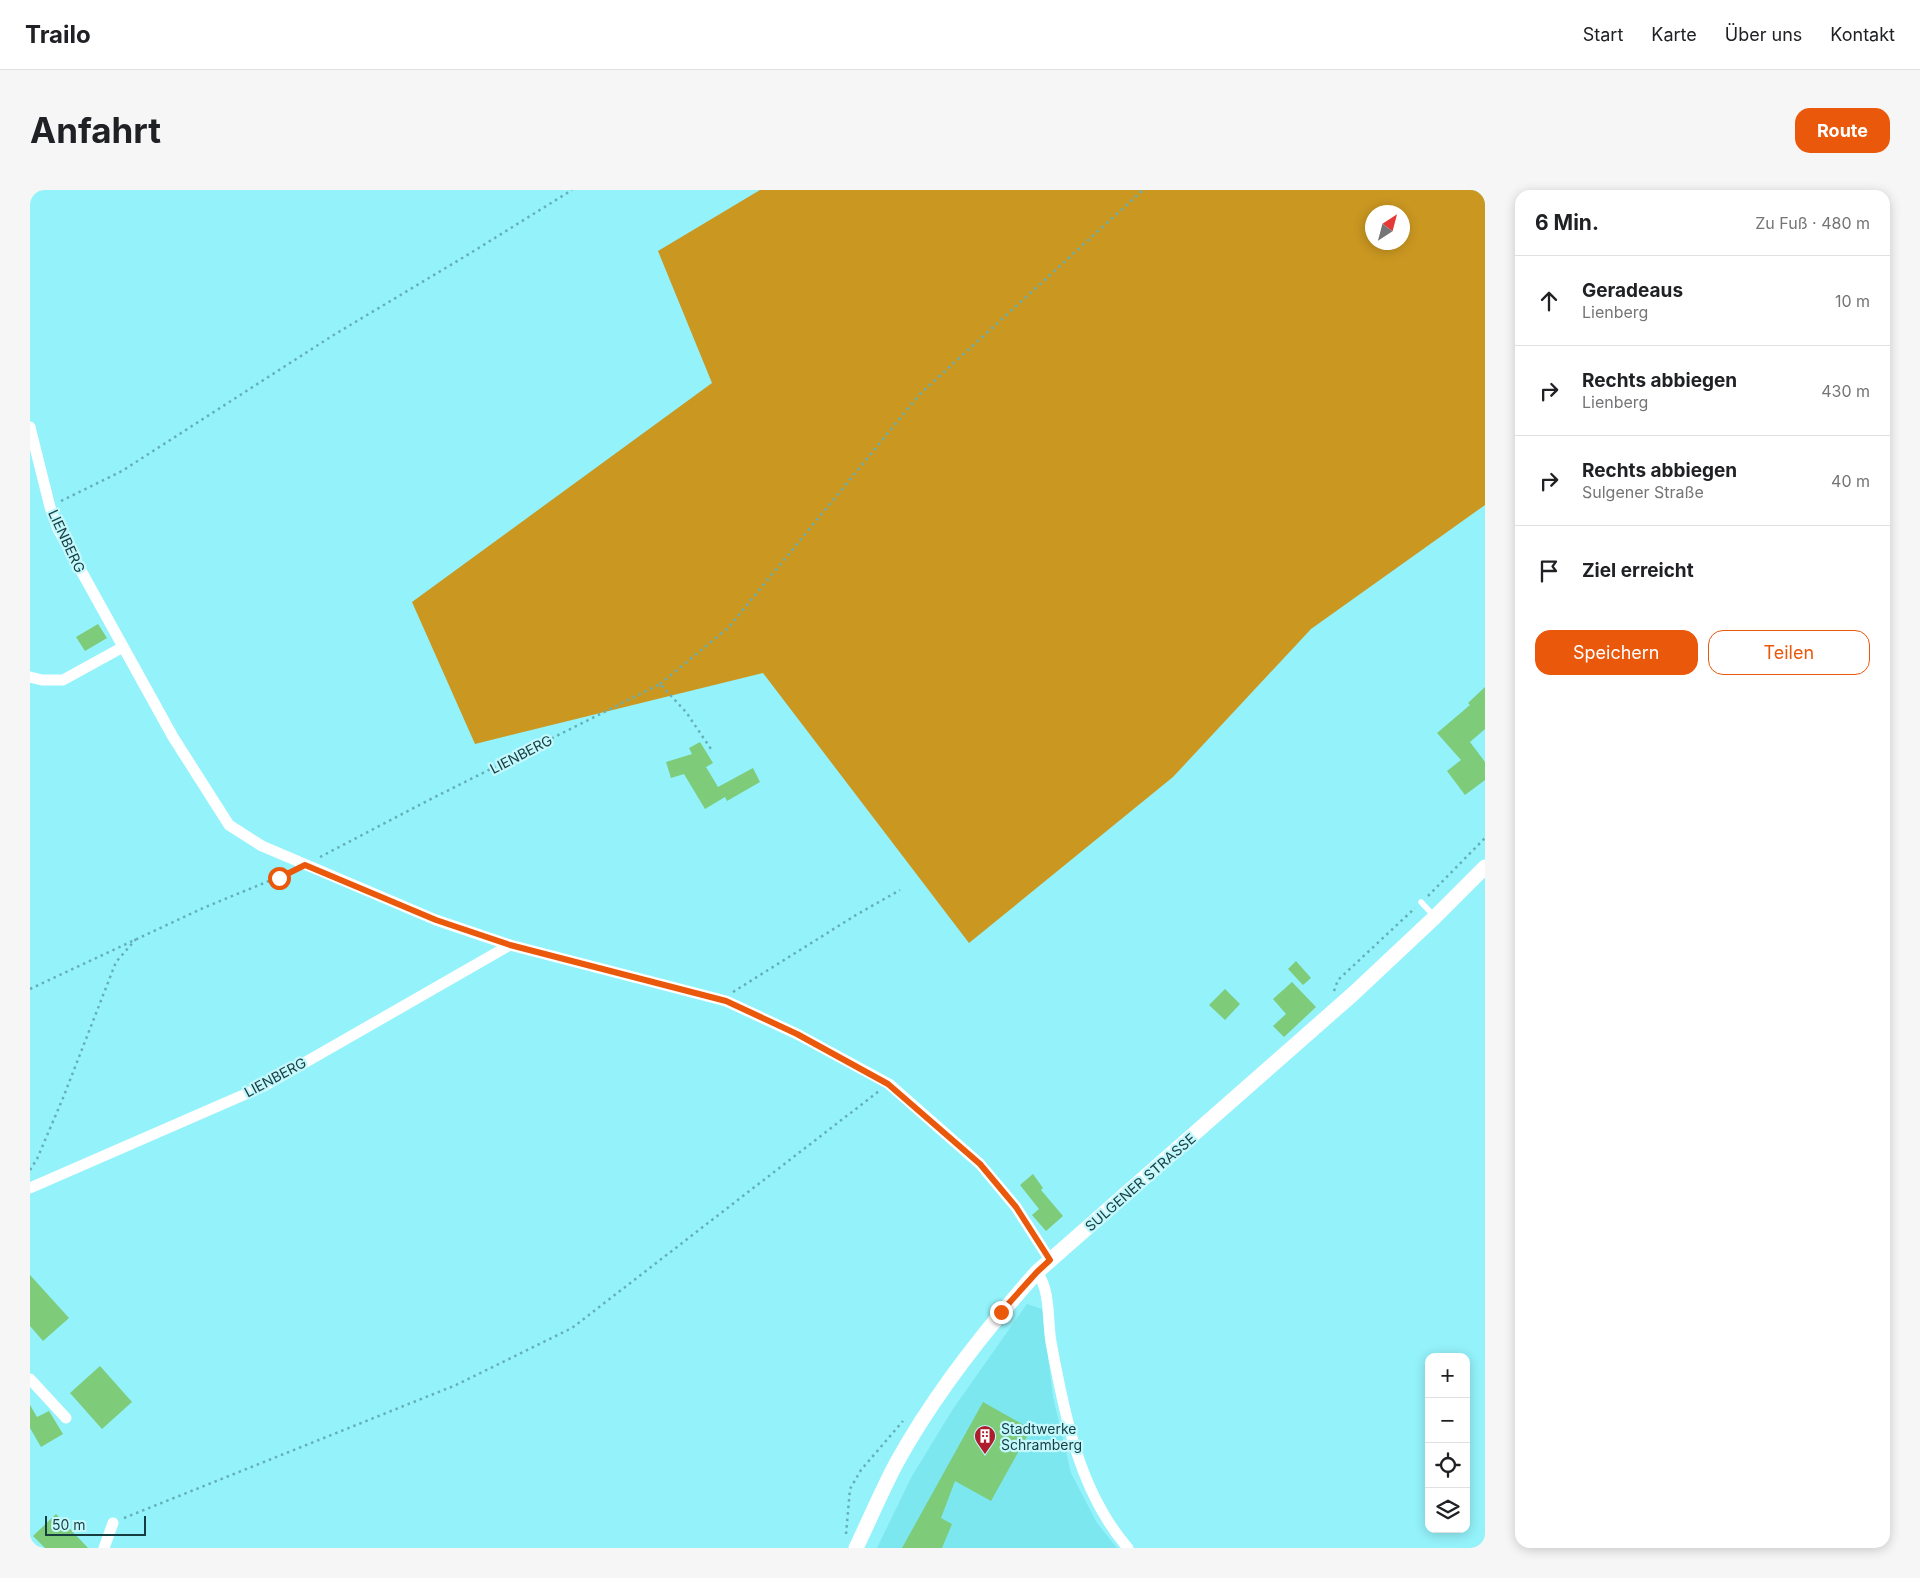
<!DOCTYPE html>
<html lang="de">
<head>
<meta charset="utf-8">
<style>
	:root { --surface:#fff; --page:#f6f6f6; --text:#202124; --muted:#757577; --line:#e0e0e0; --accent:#ea580c }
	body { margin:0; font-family:Inter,sans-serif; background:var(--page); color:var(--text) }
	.controls { position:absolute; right:15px; bottom:15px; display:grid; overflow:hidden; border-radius:10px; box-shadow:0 2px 12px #0003 }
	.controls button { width:45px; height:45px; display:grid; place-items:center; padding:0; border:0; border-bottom:1px solid var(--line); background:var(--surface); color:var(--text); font:25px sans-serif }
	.compass { position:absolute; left:1335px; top:15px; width:45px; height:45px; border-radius:50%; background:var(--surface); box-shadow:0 2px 12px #0003; rotate:36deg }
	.scale { position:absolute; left:15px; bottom:12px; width:101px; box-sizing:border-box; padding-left:5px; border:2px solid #163e41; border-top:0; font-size:14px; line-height:18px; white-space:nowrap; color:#163e41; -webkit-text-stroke:4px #c3f8fd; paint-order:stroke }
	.stop { position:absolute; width:15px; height:15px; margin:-11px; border:4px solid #ea580c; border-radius:50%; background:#fff }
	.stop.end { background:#ea580c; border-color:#fff; box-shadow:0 1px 5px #0008 }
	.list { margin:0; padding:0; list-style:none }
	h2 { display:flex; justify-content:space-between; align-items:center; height:65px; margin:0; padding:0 20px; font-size:21px }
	h2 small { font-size:16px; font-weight:400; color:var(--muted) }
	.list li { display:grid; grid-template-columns:32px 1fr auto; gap:15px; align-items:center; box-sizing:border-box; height:90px; padding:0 20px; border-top:1px solid var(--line) }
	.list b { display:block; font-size:19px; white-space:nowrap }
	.list p { margin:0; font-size:16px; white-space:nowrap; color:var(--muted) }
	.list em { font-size:16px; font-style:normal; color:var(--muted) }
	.actions { display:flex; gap:10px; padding:15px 20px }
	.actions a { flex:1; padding:11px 0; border:1px solid var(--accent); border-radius:15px; text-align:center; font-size:18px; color:var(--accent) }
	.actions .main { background:var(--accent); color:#fff }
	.icon { flex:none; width:28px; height:28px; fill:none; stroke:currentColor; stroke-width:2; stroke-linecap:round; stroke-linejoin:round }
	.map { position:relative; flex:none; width:1455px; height:1358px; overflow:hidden; border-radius:15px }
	header { display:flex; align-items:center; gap:30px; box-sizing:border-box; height:70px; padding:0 25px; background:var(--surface); border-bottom:1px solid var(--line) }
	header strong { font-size:24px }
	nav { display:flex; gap:28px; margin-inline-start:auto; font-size:18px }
	.intro { display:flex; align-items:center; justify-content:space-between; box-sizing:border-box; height:120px; padding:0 30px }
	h1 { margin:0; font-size:35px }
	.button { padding:12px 22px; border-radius:15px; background:var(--accent); color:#fff; font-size:18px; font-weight:700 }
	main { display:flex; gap:30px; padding:0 30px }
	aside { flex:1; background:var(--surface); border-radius:15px; box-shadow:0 2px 12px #0003 }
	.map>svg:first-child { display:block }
</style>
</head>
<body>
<header>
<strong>Trailo</strong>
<nav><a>Start</a><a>Karte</a><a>Über uns</a><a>Kontakt</a></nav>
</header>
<div class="intro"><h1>Anfahrt</h1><a class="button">Route</a></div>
<main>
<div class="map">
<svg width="1455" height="1358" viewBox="0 0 1455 1358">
	<rect width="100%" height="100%" fill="#94f2fa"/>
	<path fill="#7ce7ef" d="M 997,1114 L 1012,1119 L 1023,1207 L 1041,1283 L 1067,1333 L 1087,1358 L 847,1358 L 882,1286 L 923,1219 Z"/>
	<path fill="#ca9721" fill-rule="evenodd" d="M 730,0 L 1455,0 L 1455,315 L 1281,439 L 1143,587 L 939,753 L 733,483 L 445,554 L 382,412 L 682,193 L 628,61 ZM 1342,22 L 1372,22 L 1372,52 L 1342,52 Z"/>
	<g fill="#7ecb79">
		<path d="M 68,434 L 77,448 L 55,461 L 46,447 Z"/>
		<path d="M 1455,497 L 1455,539 L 1440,552 L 1455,572 L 1455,590 L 1435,605 L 1417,581 L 1431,570 L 1407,543 L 1440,515 L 1438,513 Z"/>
		<path d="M 670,552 L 683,573 L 676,577 L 688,597 L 723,578 L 730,592 L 697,611 L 695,607 L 675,619 L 654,584 L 641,588 L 636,572 L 662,564 L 659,558 Z"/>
		<path d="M 1266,771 L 1281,788 L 1273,795 L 1258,779 Z"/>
		<path d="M 1262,792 L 1286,817 L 1254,847 L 1243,836 L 1256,824 L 1243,809 Z"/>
		<path d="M 1195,799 L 1210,814 L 1195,830 L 1179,815 Z"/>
		<path d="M 1003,984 L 1013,998 L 1011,1000 L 1033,1026 L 1016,1041 L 1002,1025 L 1009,1019 L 990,995 Z"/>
		<path d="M 0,1085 L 39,1128 L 13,1151 L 0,1136 Z"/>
		<path d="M 70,1176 L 102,1212 L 72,1239 L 40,1203 Z"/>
		<path d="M 953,1212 L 1001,1239 L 961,1311 L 925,1291 L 911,1328 L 922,1334 L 912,1358 L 872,1358 Z"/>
		<path d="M 0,1215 L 7,1227 L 19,1221 L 33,1244 L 11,1257 L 0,1238 Z"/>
		<path d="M 26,1324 L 58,1358 L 15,1358 L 3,1346 Z"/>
	</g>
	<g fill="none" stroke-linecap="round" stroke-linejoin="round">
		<g stroke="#65b0b6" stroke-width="2.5" stroke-dasharray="2.5 4" stroke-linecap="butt">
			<path d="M 31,311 L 92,281 L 302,146 L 439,64 L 542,0"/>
			<path d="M 630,494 L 699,437 L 890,204 L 1113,0"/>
			<path d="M 290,667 L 399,610 L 630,494 L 656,522 L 683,562"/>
			<path d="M 1398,706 L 1455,648"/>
			<path d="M 0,799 L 173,718 L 261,682"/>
			<path d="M 1304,801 L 1308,790 L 1385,718"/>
			<path d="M 703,802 L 826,725 L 870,700"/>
			<path d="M 0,980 L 7,969 L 33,908 L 86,772 L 106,749"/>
			<path d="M 94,1328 L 426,1195 L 542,1138 L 849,901"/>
			<path d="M 816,1344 L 820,1299 L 831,1280 L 873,1231"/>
		</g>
		<path stroke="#fff" stroke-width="5.5" d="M 1391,712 L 1405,727"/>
		<g stroke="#fff" stroke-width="11">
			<path d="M 0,237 L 20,317 L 28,339 L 143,547 L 199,635 L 232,656 L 406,730 L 480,755 L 696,811 L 767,844 L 859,894 L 950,974 L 986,1017 L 1020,1070"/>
			<path d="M 0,487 L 12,490 L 33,490 L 93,457"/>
			<path d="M 0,998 L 234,896 L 480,755"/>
			<path d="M 1007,1082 C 1021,1102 1017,1128 1021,1152 C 1034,1223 1049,1302 1098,1358"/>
			<path d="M 0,1189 L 36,1228"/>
			<path d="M 74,1358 L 83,1333"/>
		</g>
		<path stroke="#fff" stroke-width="15" d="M 826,1358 C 840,1329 852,1300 867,1272 C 905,1203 955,1140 1007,1082 L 1323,804 L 1405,727 L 1455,677"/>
	</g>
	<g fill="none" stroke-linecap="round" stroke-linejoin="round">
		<path stroke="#ea580c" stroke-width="6" d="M 249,688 L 275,675 L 406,730 L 480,755 L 696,811 L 767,844 L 858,894 L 950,974 L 986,1017 L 1020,1070 L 1007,1082 L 971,1122"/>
	</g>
	<defs>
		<g id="building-pin" transform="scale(1.125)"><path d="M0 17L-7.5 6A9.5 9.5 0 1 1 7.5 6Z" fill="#af1c2b" stroke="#c3f8fd"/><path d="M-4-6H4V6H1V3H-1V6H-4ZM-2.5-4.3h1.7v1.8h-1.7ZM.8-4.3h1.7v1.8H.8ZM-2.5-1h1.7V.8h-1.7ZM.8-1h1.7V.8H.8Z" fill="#fff"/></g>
	</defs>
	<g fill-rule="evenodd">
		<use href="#building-pin" x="955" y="1246"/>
	</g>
	<g text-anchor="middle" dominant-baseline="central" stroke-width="4.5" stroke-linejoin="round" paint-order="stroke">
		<g font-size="14" fill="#163e41" stroke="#c3f8fd">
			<text transform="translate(37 351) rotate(65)">LIENBERG</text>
			<text transform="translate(491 564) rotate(-27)">LIENBERG</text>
			<text transform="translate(245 887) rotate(-28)">LIENBERG</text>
			<text transform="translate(1110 992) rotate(-41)">SULGENER STRASSE</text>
		</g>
		<g font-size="14" fill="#163e41" stroke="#c3f8fd" text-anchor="start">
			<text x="971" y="1238">Stadtwerke<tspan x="971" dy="16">Schramberg</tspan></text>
		</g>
	</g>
</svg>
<div class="controls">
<button>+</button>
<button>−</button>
<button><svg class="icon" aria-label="locate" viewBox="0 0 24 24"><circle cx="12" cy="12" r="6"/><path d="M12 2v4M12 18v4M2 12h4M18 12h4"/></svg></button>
<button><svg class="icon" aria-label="layers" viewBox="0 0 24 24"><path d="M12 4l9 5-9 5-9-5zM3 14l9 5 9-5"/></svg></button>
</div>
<svg class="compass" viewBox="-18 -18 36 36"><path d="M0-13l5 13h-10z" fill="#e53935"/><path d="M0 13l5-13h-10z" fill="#757577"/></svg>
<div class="scale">50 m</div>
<div class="stop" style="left:249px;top:688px"></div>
<div class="stop end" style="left:971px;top:1122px"></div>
</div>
<aside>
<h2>6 Min.<small>Zu Fuß · 480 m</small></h2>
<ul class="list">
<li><svg class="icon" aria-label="ahead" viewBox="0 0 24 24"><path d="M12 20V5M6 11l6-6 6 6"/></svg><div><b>Geradeaus</b><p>Lienberg</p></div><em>10 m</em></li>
<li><svg class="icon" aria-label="right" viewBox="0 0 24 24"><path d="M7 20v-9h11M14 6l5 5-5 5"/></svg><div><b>Rechts abbiegen</b><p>Lienberg</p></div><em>430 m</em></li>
<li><svg class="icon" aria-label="right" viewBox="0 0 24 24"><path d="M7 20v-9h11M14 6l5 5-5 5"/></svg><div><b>Rechts abbiegen</b><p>Sulgener Straße</p></div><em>40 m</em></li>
<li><svg class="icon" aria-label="arrive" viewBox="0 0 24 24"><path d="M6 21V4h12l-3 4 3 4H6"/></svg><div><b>Ziel erreicht</b></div></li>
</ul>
<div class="actions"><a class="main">Speichern</a><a>Teilen</a></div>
</aside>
</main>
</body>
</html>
